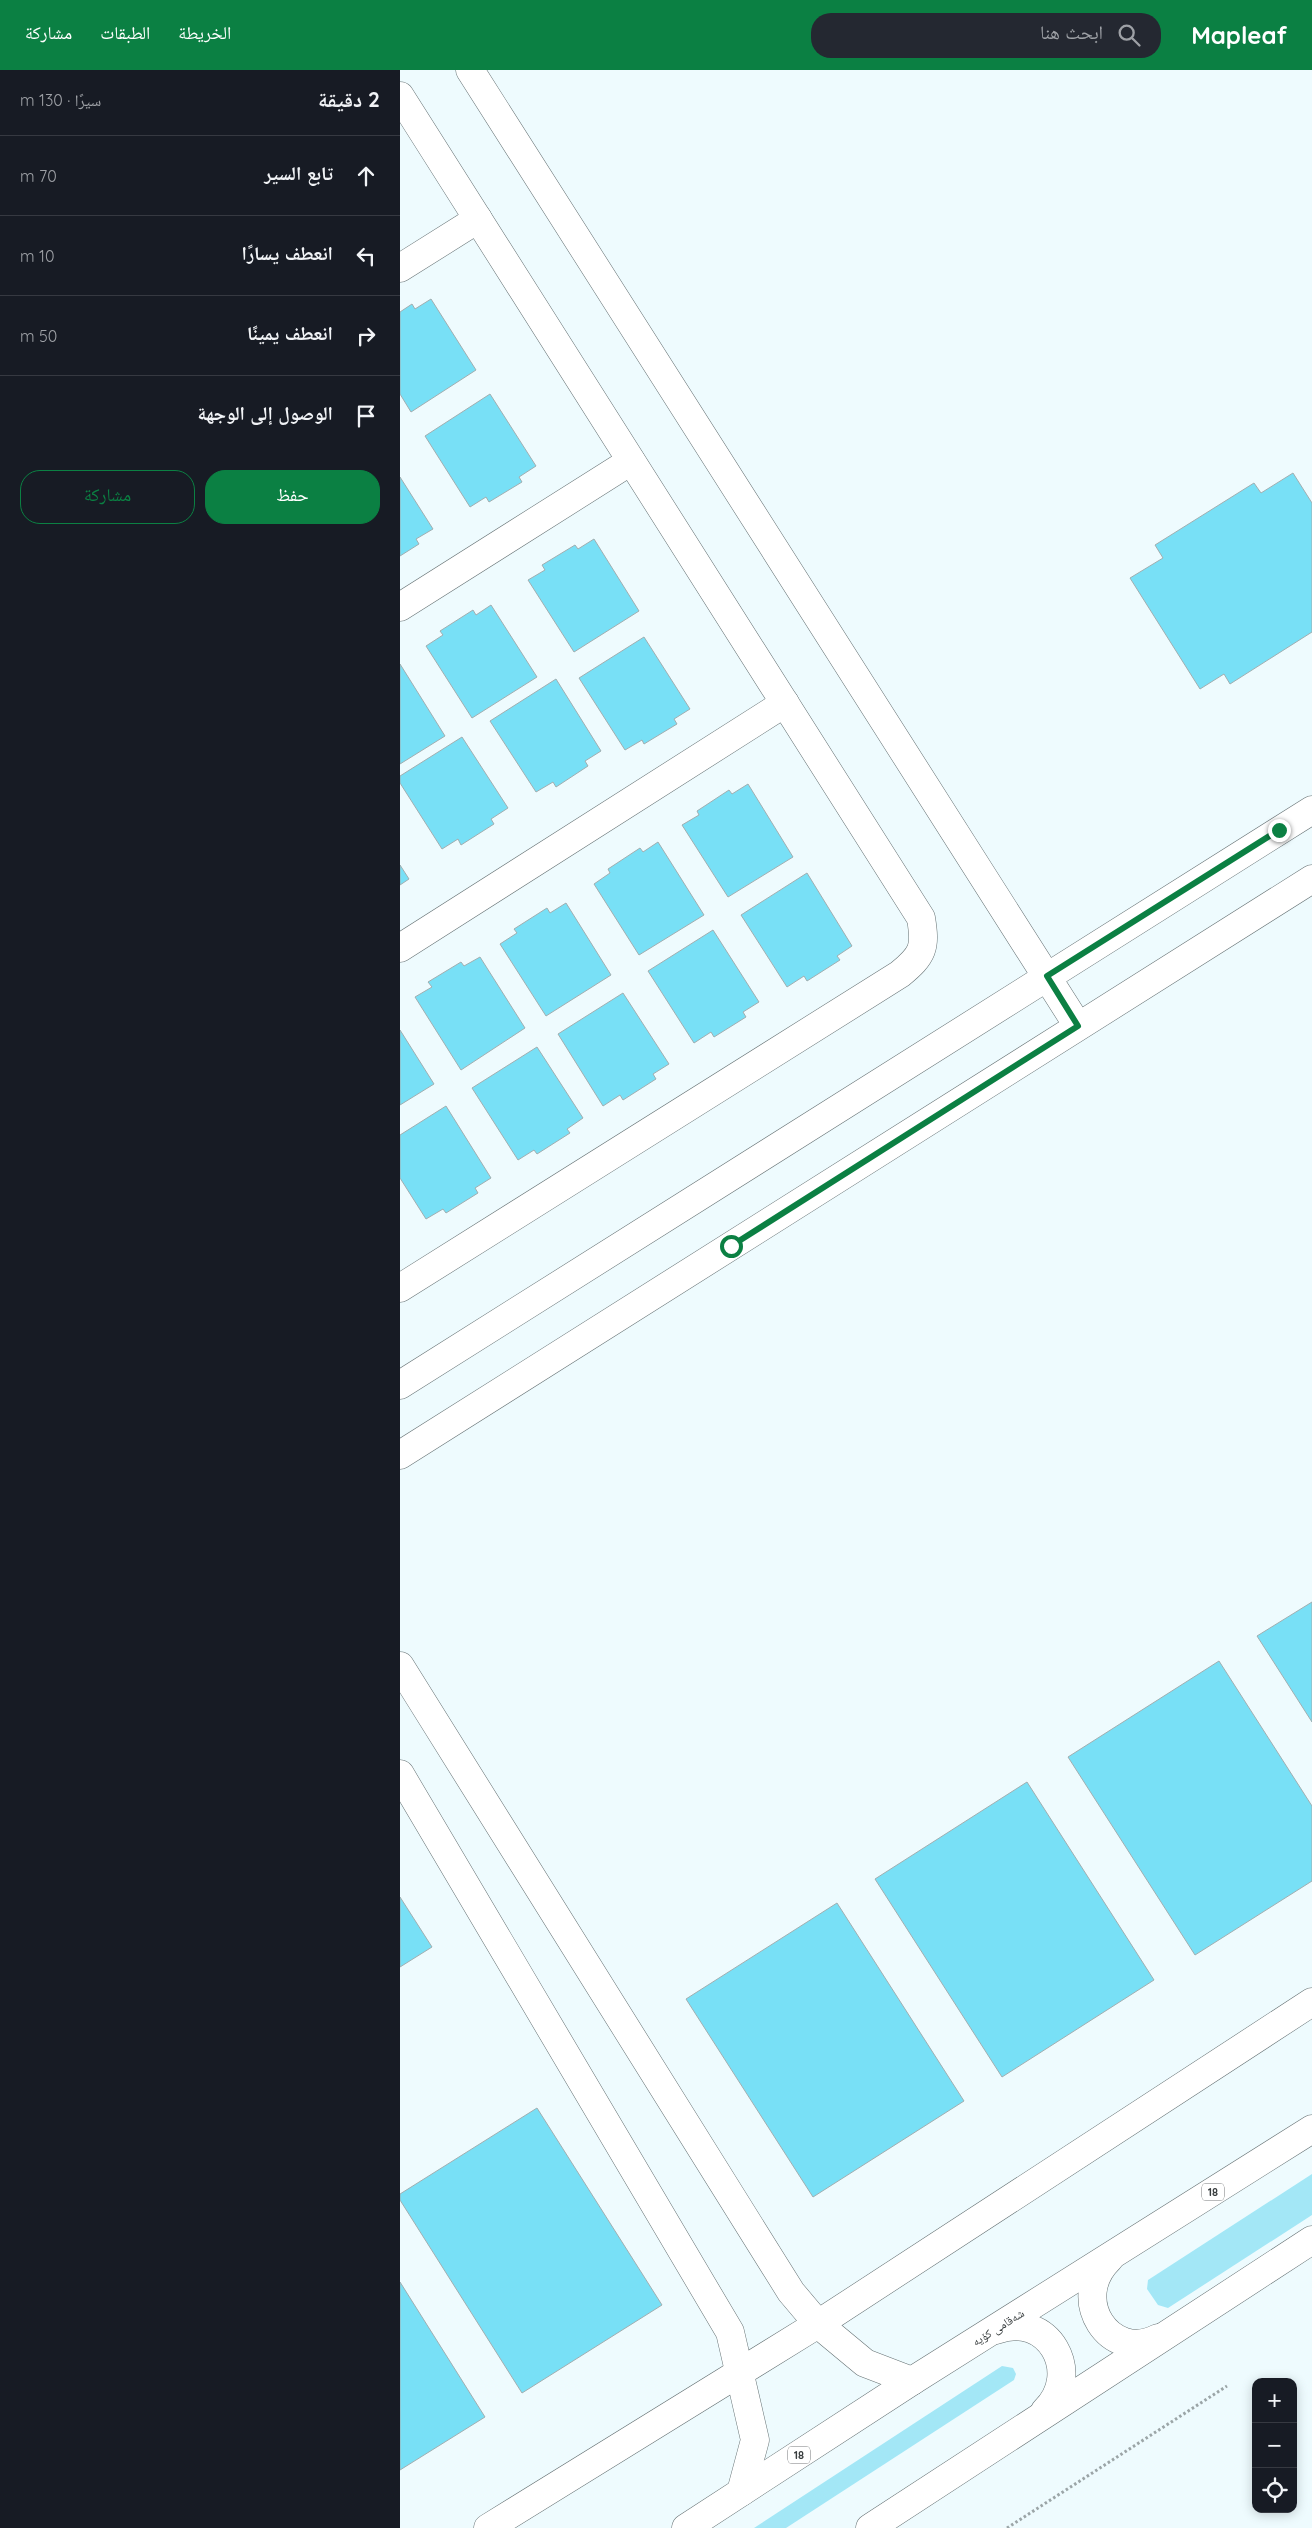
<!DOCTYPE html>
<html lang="ar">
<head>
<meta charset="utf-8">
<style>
	:root { --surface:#171b24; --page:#242831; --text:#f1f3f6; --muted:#9ea1a6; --line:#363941; --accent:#0b8043 }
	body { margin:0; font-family:Quicksand,"Noto Naskh Arabic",sans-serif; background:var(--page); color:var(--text); direction:rtl }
	.controls { position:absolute; right:15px; bottom:15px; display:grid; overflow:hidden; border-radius:10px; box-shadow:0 2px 12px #0003 }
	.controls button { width:45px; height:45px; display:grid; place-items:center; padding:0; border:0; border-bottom:1px solid var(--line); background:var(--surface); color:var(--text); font:25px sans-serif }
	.stop { position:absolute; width:15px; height:15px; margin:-11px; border:4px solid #0b8043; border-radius:50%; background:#fff }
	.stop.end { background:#0b8043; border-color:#fff; box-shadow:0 1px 5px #0008 }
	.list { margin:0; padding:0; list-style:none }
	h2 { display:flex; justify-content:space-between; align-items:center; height:65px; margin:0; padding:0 20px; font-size:21px }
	h2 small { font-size:16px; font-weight:400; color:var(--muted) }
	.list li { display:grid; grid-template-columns:32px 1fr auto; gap:15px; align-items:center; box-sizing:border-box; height:80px; padding:0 20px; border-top:1px solid var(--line) }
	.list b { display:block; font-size:19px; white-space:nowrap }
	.list em { font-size:16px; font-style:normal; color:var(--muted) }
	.actions { display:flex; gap:10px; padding:15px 20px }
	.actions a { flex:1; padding:11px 0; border:1px solid var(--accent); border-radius:20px; text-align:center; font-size:18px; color:var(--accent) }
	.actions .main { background:var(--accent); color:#fff }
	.icon { flex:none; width:28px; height:28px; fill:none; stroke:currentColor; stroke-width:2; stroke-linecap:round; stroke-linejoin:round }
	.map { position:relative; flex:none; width:912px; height:2458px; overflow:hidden; direction:ltr }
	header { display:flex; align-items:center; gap:30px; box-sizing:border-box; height:70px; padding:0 25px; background:var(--accent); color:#fff }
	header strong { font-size:24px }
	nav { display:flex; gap:28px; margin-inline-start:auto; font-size:18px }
	.search { width:350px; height:45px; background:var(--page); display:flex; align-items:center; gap:12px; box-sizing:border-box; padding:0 18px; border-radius:20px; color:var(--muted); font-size:19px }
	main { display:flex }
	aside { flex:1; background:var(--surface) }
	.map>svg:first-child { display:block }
</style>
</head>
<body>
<header>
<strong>Mapleaf</strong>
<div class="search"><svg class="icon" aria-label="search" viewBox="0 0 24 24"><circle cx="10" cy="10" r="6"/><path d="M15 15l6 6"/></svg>ابحث هنا</div>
<nav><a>الخريطة</a><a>الطبقات</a><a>مشاركة</a></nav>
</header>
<main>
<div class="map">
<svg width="912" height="2458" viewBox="0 0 912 2458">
	<rect width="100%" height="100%" fill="#eefbfe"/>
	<g fill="#a3e7f6">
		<path d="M 912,2104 L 912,2145 L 768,2238 L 758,2235 L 747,2219 L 748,2210 Z"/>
		<path d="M 602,2296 L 613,2298 L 616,2304 L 614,2310 L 386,2458 L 354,2458 Z"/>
	</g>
	<g fill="#78e0f6" stroke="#a1aeb0">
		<path d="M 31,229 L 76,300 L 11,342 L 0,324 L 0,242 L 12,234 L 15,239 Z"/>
		<path d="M 90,324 L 136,396 L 119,407 L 122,412 L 89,432 L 86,427 L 70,437 L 25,366 Z"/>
		<path d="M 893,403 L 912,433 L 912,562 L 830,614 L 824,604 L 800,619 L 730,508 L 763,488 L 755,475 L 854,413 L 861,423 Z"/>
		<path d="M 0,407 L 33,459 L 16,469 L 19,474 L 0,486 Z"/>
		<path d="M 194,469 L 239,541 L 174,582 L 128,510 L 145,500 L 142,495 L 175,475 L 178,479 Z"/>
		<path d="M 91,535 L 137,607 L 72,648 L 26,576 L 43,565 L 40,561 L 73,540 L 76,545 Z"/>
		<path d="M 244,567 L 290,639 L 274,649 L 277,654 L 244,674 L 242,670 L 225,680 L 179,608 Z"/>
		<path d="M 0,594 L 45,666 L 0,694 Z"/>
		<path d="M 156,609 L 201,681 L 185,691 L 188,696 L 156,717 L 153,712 L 136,722 L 90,651 Z"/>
		<path d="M 62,667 L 108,738 L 91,749 L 94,754 L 61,775 L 58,769 L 42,779 L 0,713 L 0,706 Z"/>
		<path d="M 348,714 L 393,787 L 328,827 L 282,755 L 299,745 L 297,741 L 329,720 L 332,724 Z"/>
		<path d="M 258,772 L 304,845 L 239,885 L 194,814 L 210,803 L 208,799 L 240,778 L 243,782 Z"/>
		<path d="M 0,795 L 9,809 L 0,815 Z"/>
		<path d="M 407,803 L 452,876 L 437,886 L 440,890 L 407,911 L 404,906 L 387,917 L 341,845 Z"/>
		<path d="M 166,833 L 211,905 L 146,946 L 100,874 L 117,863 L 114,859 L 147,838 L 150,843 Z"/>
		<path d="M 313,860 L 359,932 L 343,942 L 346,947 L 314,967 L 311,962 L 294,973 L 248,901 Z"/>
		<path d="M 80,887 L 125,958 L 61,1000 L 15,927 L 32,917 L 28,912 L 61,892 L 64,896 Z"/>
		<path d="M 223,923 L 269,994 L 253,1004 L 256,1009 L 223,1030 L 220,1025 L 203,1036 L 158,964 Z"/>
		<path d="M 0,960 L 34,1014 L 0,1035 Z"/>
		<path d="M 137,977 L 183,1048 L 167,1059 L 170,1063 L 137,1084 L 134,1080 L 118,1090 L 72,1018 Z"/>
		<path d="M 46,1036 L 91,1108 L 75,1118 L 78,1123 L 46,1143 L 43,1139 L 26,1149 L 0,1108 L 0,1065 Z"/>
		<path d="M 912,1532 L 912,1652 L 857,1566 Z"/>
		<path d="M 819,1591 L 912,1736 L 912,1811 L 795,1885 L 668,1687 Z"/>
		<path d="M 627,1712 L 754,1910 L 602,2007 L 475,1809 Z"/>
		<path d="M 0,1827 L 32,1877 L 0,1897 Z"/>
		<path d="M 437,1833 L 564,2031 L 413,2127 L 286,1929 Z"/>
		<path d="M 137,2038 L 262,2235 L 122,2323 L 0,2130 L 0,2124 Z"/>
		<path d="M 0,2212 L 85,2347 L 0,2400 Z"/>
	</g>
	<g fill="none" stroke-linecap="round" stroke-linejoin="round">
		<g stroke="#667274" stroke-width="29">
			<g id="minor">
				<path d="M 70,0 L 678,956"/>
				<path d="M 0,26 L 521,848 C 526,878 523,885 500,904 L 0,1218"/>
				<path d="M 0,198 L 78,149"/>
				<path d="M 0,537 L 231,391"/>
				<path d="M 0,878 L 385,633"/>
				<path d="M 0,1315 L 912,740"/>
				<path d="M 0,1385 L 912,809"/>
				<path d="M 0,1596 L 391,2222 L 418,2254 L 465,2293 L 512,2311"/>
				<path d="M 0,1704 L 330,2262 L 355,2370 L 341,2422"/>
				<path d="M 88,2458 L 418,2254 L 912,1932"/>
			</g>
		</g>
		<g stroke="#667274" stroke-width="29">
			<g id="highway">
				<path d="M 709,2189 C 668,2229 710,2293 758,2268"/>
				<path d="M 596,2260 C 648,2240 684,2303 645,2341"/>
				<path d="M 286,2458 L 512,2311 L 912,2059"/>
				<path d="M 470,2458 L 912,2170"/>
			</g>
		</g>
		<path stroke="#9ba5a7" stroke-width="3" stroke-dasharray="2.5 2.5" stroke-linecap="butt" d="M 607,2458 L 827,2316"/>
		<use href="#minor" stroke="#fff" stroke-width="28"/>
		<use href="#highway" stroke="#fff" stroke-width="28"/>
	</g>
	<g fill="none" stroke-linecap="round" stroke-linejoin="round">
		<path stroke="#0b8043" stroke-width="6" d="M 331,1176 L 678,956 L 647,906 L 879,760"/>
	</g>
	<g text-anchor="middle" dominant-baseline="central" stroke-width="4" stroke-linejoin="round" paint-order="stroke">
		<g fill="#fff" stroke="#747778" stroke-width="1">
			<rect x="802" y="2113.5" width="22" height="17" rx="4"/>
			<rect x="388" y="2376.5" width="22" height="17" rx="4"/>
		</g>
		<g font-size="11" font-weight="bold" fill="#383d3e">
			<text x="813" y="2122">18</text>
			<text x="399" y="2385">18</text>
		</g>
		<g font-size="12" fill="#383d3e" stroke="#fff">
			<text transform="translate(598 2257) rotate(-32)">شەقامی کۆیە</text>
		</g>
	</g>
</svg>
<div class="controls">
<button>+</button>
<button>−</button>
<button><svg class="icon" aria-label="locate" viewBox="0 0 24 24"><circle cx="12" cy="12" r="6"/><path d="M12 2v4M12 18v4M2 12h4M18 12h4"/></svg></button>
</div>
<div class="stop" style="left:331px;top:1176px"></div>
<div class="stop end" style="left:879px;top:760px"></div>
</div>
<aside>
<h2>2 دقيقة<small>سيرًا · 130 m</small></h2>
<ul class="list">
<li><svg class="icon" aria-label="ahead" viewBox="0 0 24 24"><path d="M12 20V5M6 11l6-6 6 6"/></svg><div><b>تابع السير</b></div><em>70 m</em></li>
<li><svg class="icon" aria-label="left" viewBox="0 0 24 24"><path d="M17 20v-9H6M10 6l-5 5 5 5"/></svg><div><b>انعطف يسارًا</b></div><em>10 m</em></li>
<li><svg class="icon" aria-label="right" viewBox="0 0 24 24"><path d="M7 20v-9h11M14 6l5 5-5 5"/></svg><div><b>انعطف يمينًا</b></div><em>50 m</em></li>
<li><svg class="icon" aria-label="arrive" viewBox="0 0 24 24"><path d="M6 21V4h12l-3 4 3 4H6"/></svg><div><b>الوصول إلى الوجهة</b></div></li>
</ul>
<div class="actions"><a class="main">حفظ</a><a>مشاركة</a></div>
</aside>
</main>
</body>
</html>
